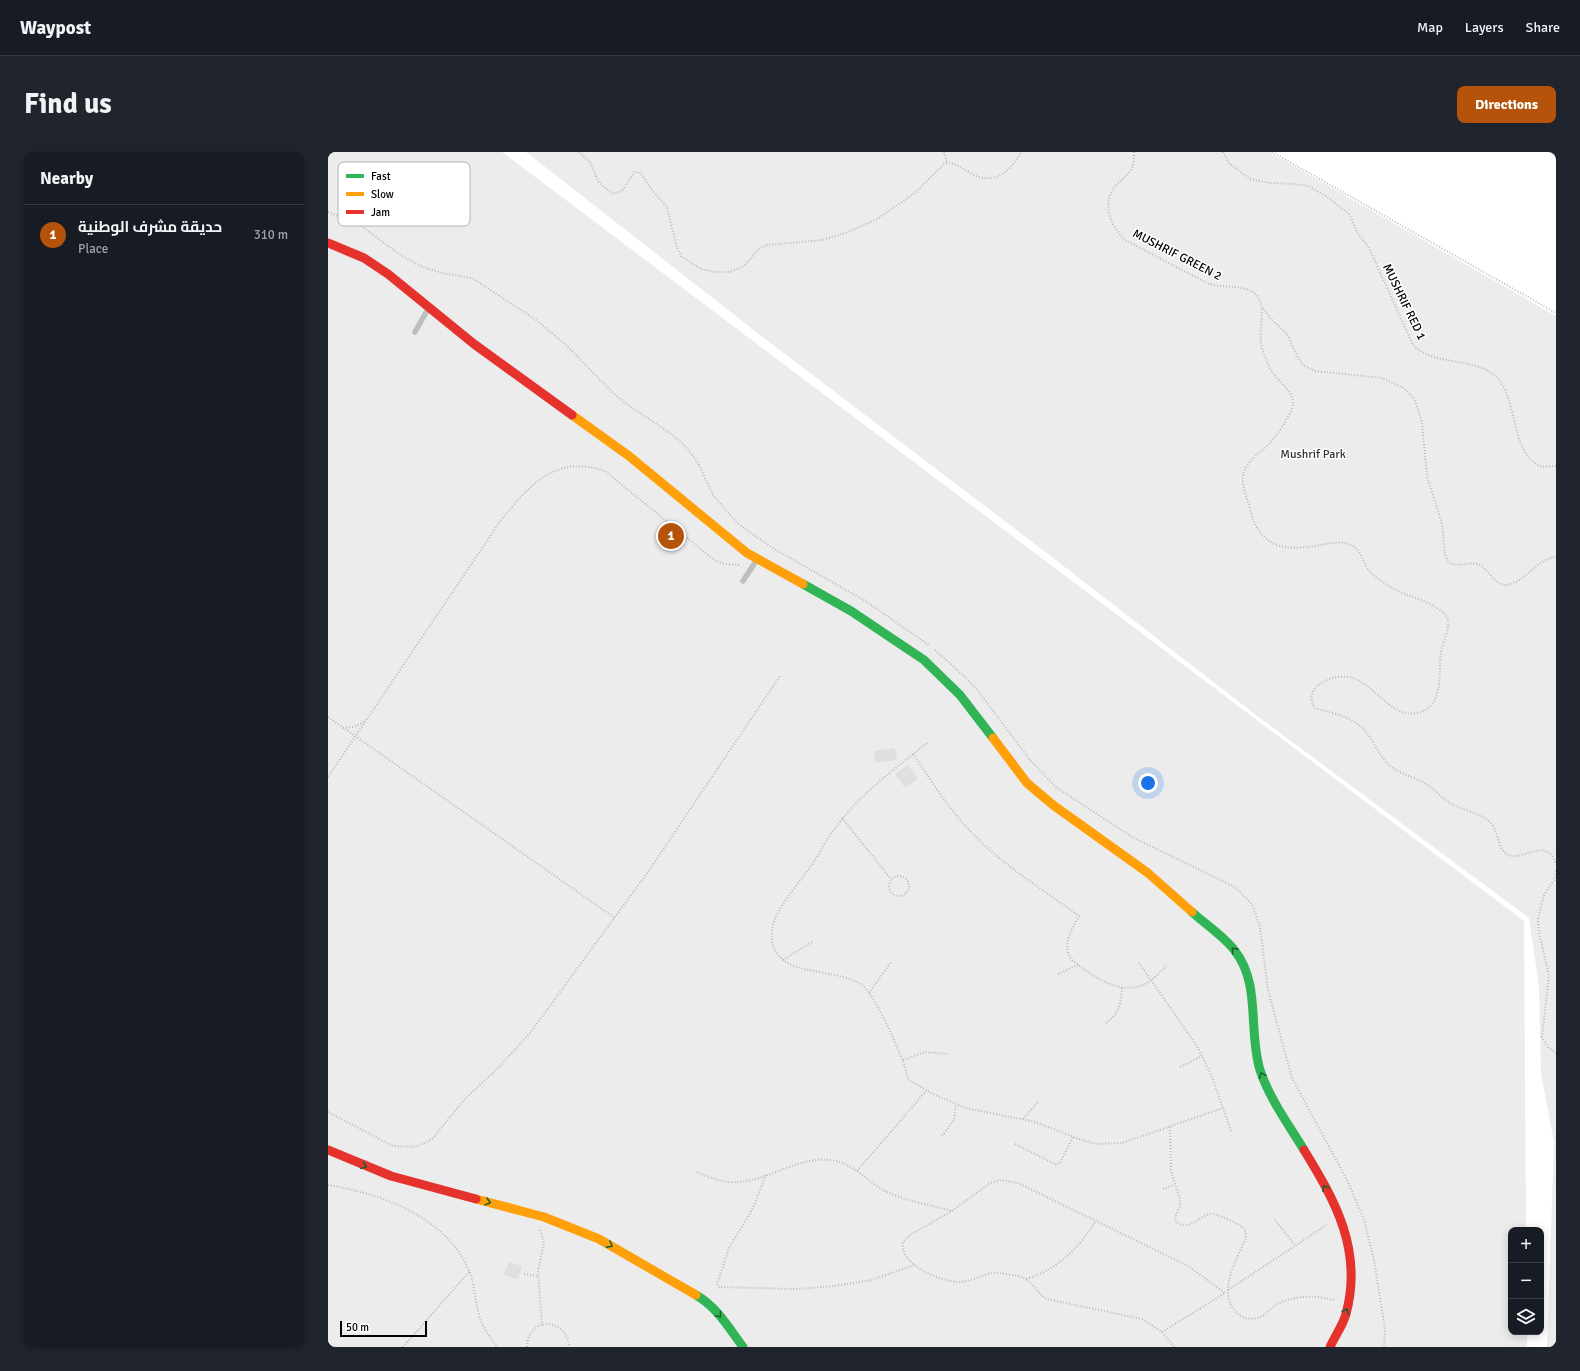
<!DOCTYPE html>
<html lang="en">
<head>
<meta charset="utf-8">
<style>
	:root { --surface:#171b24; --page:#20242c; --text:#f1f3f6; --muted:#9ea1a6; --line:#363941; --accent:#b45309 }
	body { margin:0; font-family:Signika,Cairo,sans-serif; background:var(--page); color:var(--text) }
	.controls { position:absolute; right:12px; bottom:12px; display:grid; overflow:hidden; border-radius:8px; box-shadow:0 2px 10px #0003 }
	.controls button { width:36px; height:36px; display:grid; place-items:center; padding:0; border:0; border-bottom:1px solid var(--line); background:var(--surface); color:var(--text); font:20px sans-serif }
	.scale { position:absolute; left:12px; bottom:10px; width:87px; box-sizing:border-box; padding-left:4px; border:2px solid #000; border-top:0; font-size:11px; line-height:14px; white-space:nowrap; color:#000; -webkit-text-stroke:3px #fff; paint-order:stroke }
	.you { position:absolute; left:820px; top:631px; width:14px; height:14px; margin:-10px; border:3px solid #fff; border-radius:50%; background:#1a73e8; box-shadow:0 0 0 6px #1a73e833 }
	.badge { display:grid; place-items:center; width:26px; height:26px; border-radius:50%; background:var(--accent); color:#fff; font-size:13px; font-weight:700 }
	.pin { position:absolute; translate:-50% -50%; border:2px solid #fff; box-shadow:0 1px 4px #0006 }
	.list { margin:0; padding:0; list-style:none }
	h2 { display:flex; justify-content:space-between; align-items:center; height:52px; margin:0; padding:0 16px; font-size:17px }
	h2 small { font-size:13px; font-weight:400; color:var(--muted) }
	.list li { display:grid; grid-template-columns:26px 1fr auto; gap:12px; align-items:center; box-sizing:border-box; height:60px; padding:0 16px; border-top:1px solid var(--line) }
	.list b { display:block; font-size:15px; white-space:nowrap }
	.list p { margin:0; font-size:13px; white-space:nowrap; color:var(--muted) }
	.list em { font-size:13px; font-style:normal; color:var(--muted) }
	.icon { flex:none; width:22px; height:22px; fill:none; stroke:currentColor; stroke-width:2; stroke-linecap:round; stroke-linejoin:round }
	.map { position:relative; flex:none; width:1228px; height:1195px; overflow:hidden; border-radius:8px }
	header { display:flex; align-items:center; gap:24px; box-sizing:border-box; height:56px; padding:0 20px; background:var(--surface); border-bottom:1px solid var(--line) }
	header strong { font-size:19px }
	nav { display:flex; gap:22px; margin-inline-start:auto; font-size:14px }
	.intro { display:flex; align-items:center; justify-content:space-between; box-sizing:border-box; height:96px; padding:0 24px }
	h1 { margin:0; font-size:28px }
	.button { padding:10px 18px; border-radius:8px; background:var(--accent); color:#fff; font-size:14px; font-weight:700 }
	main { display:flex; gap:24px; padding:0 24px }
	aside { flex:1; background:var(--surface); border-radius:8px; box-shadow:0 2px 10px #0003 }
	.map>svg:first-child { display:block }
</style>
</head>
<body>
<header>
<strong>Waypost</strong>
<nav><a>Map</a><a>Layers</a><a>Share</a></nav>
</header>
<div class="intro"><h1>Find us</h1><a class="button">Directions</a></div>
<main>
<aside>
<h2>Nearby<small></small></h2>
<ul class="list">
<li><span class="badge">1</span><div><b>حديقة مشرف الوطنية</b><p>Place</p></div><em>310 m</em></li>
</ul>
</aside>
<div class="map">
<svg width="1228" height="1195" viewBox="0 0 1228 1195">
	<rect width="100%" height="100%" fill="#fff"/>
	<g fill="#ececec">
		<path d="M 0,0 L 174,0 L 1196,769 L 1198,1078 L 1183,1078 L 1183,1180 L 1199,1180 L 1199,1195 L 0,1195 Z"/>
		<path d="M 198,0 L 941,0 L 1228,164 L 1228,1195 L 1219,1195 L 1226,990 L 1213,922 L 1211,835 L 1201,766 L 928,563 L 720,402 L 432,183 Z"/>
	</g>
	<g fill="#dfdfdf">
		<path d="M 567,596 L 569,608 L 548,611 L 546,599 Z"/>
		<path d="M 580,613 L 590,627 L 577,636 L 567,622 Z"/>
		<path d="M 181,1110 L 194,1114 L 190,1127 L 176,1123 Z"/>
	</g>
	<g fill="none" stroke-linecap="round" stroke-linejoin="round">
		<g stroke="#b9b9b9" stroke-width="2" stroke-dasharray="1 2" stroke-linecap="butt">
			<path d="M 251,0 L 262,10 L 271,31 L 285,42 L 294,39 L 306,20 L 313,21 L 323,37 L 339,55 L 349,96 L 354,105 L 373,117 L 388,120 L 402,120 L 416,114 L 431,97 L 439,93 L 495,88 L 523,79 L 549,67 L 587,41 L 616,12 C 627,9 634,17 644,22 C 666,34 683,19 693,0"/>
			<path d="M 616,0 L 619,11"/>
			<path d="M 806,0 C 806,5 806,11 804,16 C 801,22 794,27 789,32 C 773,50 781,72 797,88 L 879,131 C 894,136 905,133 918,137 C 945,145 928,177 934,196 C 937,205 940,214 945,221 C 951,230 964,238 965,250 C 965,257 961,263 958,268 C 954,276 948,284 942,291 C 933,301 917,309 915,324 C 914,331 917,340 919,347 C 922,354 923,363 926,370 C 941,402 969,397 998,392 C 1006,391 1014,389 1021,392 C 1034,397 1034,410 1042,420 C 1049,427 1060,433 1068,438 C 1081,445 1119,454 1120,469 C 1121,479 1115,490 1113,500 C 1110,521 1117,555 1089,561 C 1082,562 1075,561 1070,558 C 1054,550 1042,532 1025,526 C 1008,520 972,534 987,556 C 1013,564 1029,564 1045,590 C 1051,600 1055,609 1065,616 C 1075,623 1087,625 1098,632 C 1107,637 1114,647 1124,652 C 1136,659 1151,660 1162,670 C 1170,678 1169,692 1176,700 C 1191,715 1218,681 1228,712"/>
			<path d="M 895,0 L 901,11 L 922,27 L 942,31 L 966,32 L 980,34 L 998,44 L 1021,62 L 1030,82 L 1040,94 L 1085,193 C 1108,216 1150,203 1171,228 C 1189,250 1184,300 1210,313 C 1215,316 1222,314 1228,314"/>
			<path d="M 944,0 L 1228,161"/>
			<path d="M 0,60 L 32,73 L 71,102 L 92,114 L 114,121 L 144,126 L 208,168 L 238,193 L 285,241 L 300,253 L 342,281 L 357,294 L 369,309 L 385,343 L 409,371 L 443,395 L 539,450 L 602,494"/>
			<path d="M 935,156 L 942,166 L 959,182 L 970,206 L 976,214 L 987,219 L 1054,226 L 1076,236 L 1087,248 L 1094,271 L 1099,324 L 1114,372 L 1117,402 L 1120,410 C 1129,416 1138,410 1149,412 C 1161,416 1164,431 1177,433 C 1197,432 1207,407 1228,405"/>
			<path d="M 607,498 L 637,525 L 651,540 L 702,608 L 728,635 L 804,685 L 907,735 L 924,752 L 932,775 L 940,838 L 964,926 L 1020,1030 L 1036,1068 L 1046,1108 L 1057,1177 L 1056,1195"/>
			<path d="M 0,565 L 287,766"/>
			<path d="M 15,576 L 26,575 L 36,570"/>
			<path d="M 599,591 C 567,617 533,641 508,675 C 497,688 491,704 480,718 C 465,740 429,774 450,803 C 465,823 514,818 534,833 C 547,843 569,893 575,910 C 578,916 578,922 581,928 L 605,942 L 638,956 L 707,970 L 751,987 L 768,992 L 794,991 L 895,956"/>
			<path d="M 585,602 C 604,630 622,659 646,683 C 676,714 716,738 751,764 C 743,779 733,793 744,808 C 765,825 796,847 822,829 C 828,825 833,819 838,814"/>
			<path d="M 0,625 L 173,368 C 202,333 227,302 277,319 L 386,408 L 396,412 L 411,413"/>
			<path d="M 514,666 L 563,727"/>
			<path d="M 1228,719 L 1226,728 L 1216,743 L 1210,767 L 1211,780 L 1221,824 L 1214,885 L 1220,895 L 1228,901"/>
			<circle cx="571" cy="734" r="10"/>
			<path d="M 455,808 L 484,790"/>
			<path d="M 811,811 L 869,894 L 884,925 L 903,979"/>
			<path d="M 730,822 L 750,813"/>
			<path d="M 541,841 L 563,810"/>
			<path d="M 778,871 C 791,862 793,851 794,836"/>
			<path d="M 575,908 L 597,900 L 621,902"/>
			<path d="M 852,915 L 874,904"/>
			<path d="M 0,960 L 65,994 L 82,995 L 90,994 L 104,987 L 137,947 L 172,914 L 202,881 L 320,720 L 452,524"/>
			<path d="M 695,967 L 711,949"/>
			<path d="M 842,975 L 843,1020 L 852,1047 L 852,1054 L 847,1065 L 848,1070 C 861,1080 871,1064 882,1062 C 888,1061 913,1072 916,1077 C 918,1080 918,1083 918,1086 C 909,1107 888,1141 909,1161 C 914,1166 922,1168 929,1166 C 936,1165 941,1158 946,1154 C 963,1143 987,1143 1006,1148"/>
			<path d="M 614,984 L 626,968 L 628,952"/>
			<path d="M 687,992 L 729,1013 L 732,1011 L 745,985"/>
			<path d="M 529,1019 L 598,939"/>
			<path d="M 369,1020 C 379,1024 390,1029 401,1030 C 436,1033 467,1004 502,1008 C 525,1010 538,1029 557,1039 C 577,1049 603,1053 624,1059"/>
			<path d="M 438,1023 L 424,1058 L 401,1096 L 389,1132 L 391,1135 L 467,1137 L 506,1134 L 544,1128 L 586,1113"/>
			<path d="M 0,1033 C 54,1042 120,1065 142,1121 C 147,1135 147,1149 151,1163 C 154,1175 162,1185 169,1195"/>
			<path d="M 835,1037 L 846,1033"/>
			<path d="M 947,1068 L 966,1092"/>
			<path d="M 212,1078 L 216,1091 L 210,1118 L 214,1173"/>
			<path d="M 196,1122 L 210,1124"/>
			<path d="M 698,1127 C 729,1118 750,1097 767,1070"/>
			<path d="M 900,1138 L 1000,1072"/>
			<path d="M 834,1180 L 897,1141"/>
			<path d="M 0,1193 L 7,1195"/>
			<path d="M 75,1195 L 141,1120"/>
			<path d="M 199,1195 C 199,1165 239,1164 241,1195"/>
			<path d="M 846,1195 L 834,1180 L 814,1167 L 719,1147 C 708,1141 704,1127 690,1124 C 682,1123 671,1120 663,1121 C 651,1124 642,1130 630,1130 C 612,1129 571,1113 575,1090 L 582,1083 L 624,1059 L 662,1031 L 673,1028 L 690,1031 L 860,1114 L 897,1141"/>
		</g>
		<g stroke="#bebebe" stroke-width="5.5">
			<path d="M 87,180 L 100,157"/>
			<path d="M 415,429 L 428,409"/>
		</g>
		<g stroke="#30b455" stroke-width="9">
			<path d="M 475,432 L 523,459 L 596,508 L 632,543 L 665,586"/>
			<path d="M 864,760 C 877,772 897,785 907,799 C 933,832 920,879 932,918 C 941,946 961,973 976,998"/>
			<path d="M 368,1143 C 389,1155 401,1176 415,1195"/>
		</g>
		<g stroke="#ff9f0a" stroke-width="9">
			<path d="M 244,263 L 301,304 L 419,401 L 475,432"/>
			<path d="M 665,586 L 699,631 L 725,653 L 820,721 L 864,760"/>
			<path d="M 148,1047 L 216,1065 L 271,1087 L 368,1143"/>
		</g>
		<g stroke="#e5322d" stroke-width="9">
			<path d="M 0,91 L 36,106 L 60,122 L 146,192 L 244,263"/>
			<path d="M 0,998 L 63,1024 L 148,1047"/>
			<path d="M 976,998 C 1008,1050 1035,1099 1018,1162 C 1015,1173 1007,1184 1002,1195"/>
		</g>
	</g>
	<defs><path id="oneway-chevron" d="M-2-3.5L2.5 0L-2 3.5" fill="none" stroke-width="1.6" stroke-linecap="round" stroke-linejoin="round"/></defs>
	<g stroke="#1a632f">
		<use href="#oneway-chevron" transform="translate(906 798) rotate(-132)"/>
		<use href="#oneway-chevron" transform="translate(934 923) rotate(-111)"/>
		<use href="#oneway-chevron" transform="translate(36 1014) rotate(23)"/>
		<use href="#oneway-chevron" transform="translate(997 1036) rotate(-120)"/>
		<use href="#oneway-chevron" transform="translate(160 1050) rotate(15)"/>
		<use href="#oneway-chevron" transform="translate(282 1093) rotate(29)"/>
		<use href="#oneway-chevron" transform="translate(1018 1159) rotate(-69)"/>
		<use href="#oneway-chevron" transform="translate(391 1163) rotate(49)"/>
	</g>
	<g text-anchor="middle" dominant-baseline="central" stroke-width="3" stroke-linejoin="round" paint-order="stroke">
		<g font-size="12" fill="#000" stroke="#fff">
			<text transform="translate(849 103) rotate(27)">MUSHRIF GREEN 2</text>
			<text transform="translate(1076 150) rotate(64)">MUSHRIF RED 1</text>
		</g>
		<g font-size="12" fill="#333" stroke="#fff">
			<text x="985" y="302">Mushrif Park</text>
		</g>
	</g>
	<rect x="10" y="10" width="132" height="64" rx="6" fill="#fff" stroke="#b2b2b2" stroke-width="1"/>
	<rect x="18" y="22" width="18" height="4" fill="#30b455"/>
	<rect x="18" y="40" width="18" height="4" fill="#ff9f0a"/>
	<rect x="18" y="58" width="18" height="4" fill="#e5322d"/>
	<g font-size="11" fill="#000">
		<text x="43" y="28">Fast</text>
		<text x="43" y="46">Slow</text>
		<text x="43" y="64">Jam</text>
	</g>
</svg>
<div class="controls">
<button>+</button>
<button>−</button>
<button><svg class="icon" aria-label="layers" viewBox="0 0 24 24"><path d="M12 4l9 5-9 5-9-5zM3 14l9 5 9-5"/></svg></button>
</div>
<div class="scale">50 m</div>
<div class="you"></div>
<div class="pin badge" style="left:343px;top:384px">1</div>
</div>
</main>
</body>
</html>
